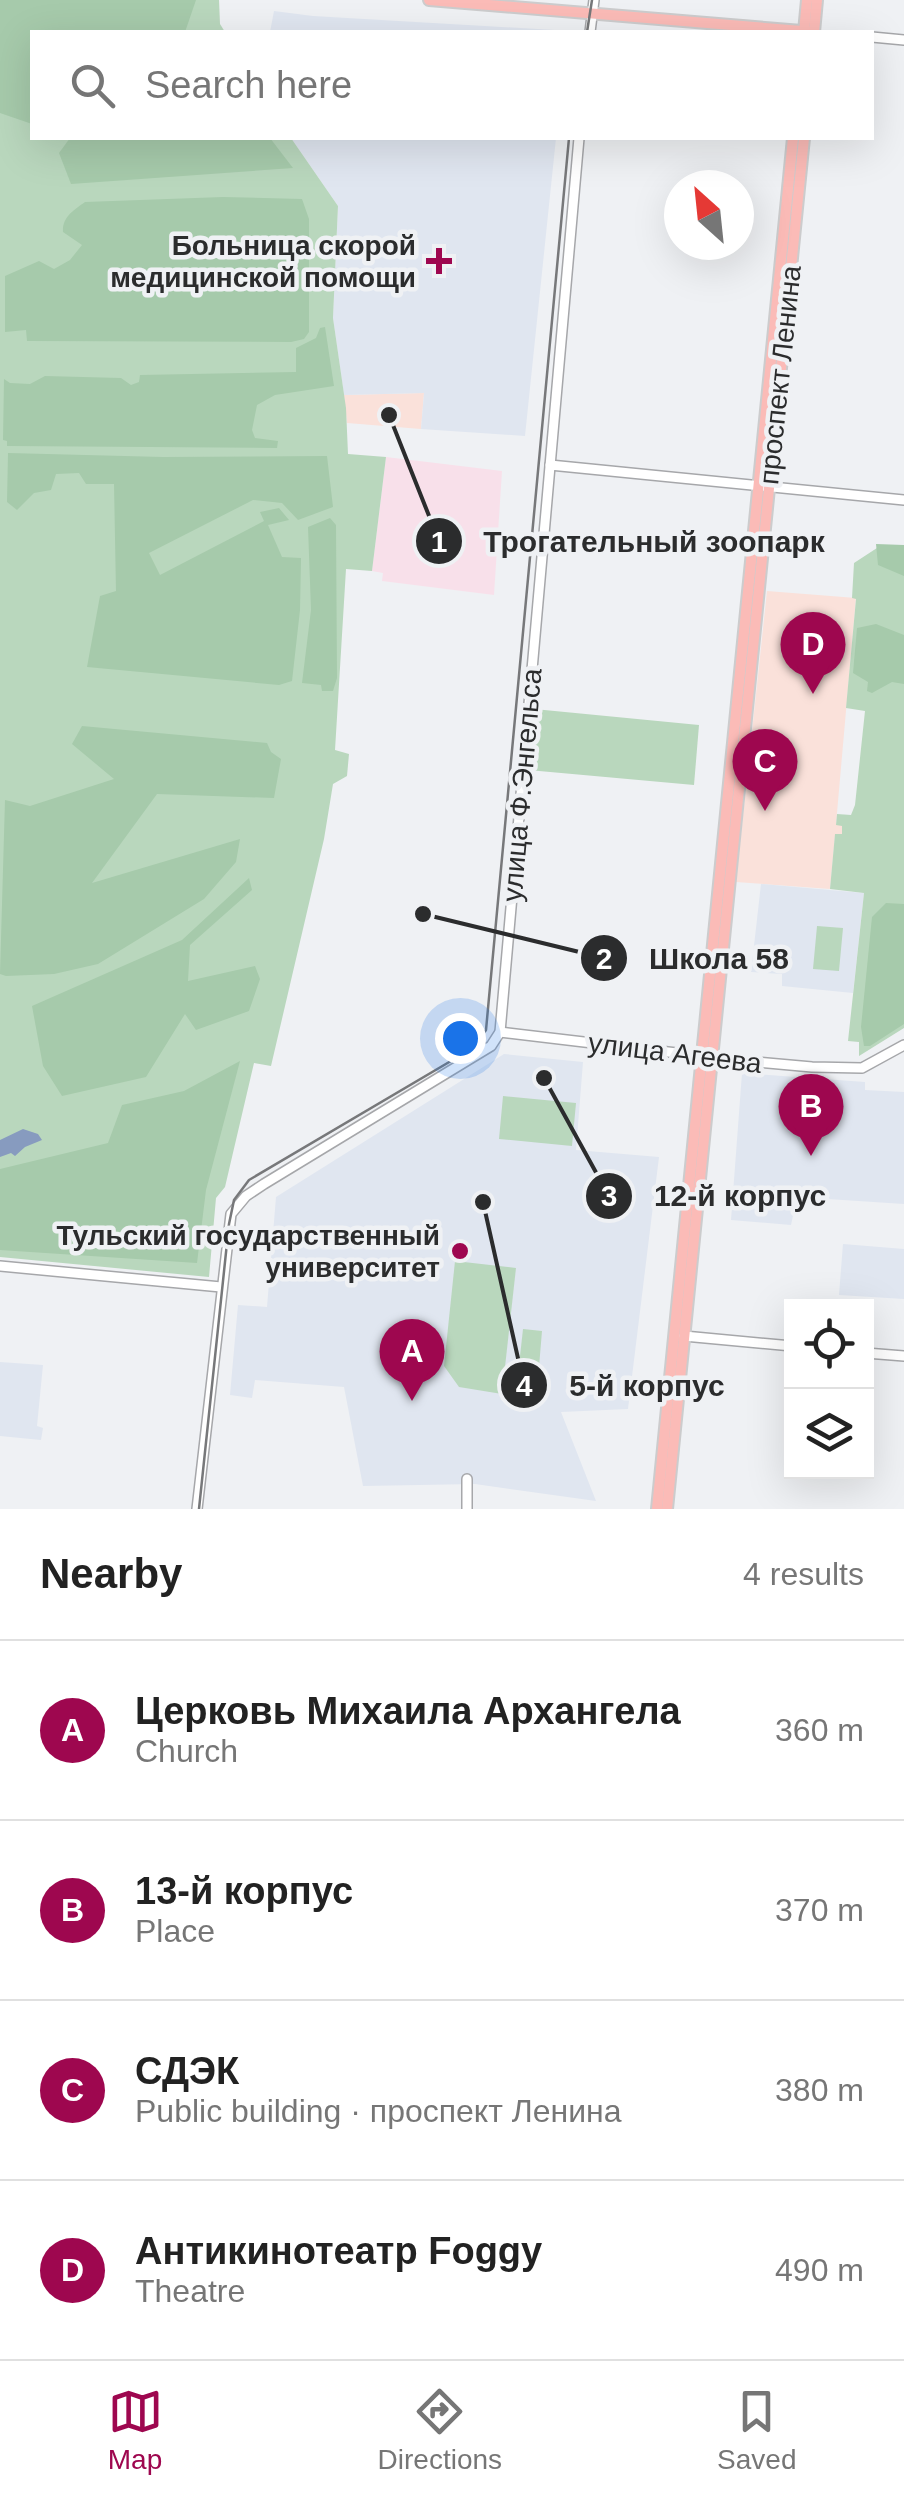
<!DOCTYPE html>
<html lang="en">
<head>
<meta charset="utf-8">
<style>
	:root { --surface:#fff; --page:#f6f6f6; --text:#222; --muted:#767676; --line:#e0e0e0; --accent:#9e074f }
	body { margin:0; font-family:Arial,sans-serif; background:var(--page); color:var(--text) }
	.controls { position:absolute; right:30px; bottom:30px; display:grid; overflow:hidden; border-radius:0px; box-shadow:0 10px 40px #0002 }
	.controls button { width:90px; height:90px; display:grid; place-items:center; padding:0; border:0; border-bottom:2px solid var(--line); background:var(--surface); color:var(--text); font:50px sans-serif }
	.compass { position:absolute; left:664px; top:170px; width:90px; height:90px; border-radius:50%; background:var(--surface); box-shadow:0 10px 40px #0002; rotate:333deg }
	.you { position:absolute; left:460px; top:1038px; width:35px; height:35px; margin:-25px; border:8px solid #fff; border-radius:50%; background:#1a73e8; box-shadow:0 0 0 15px #1a73e833 }
	.badge { display:grid; place-items:center; width:65px; height:65px; border-radius:50%; background:var(--accent); color:#fff; font-size:32px; font-weight:700 }
	.pin { position:absolute; translate:-50% -82px; filter:drop-shadow(0 2px 5px #0008) }
	.pin::after { content:''; position:absolute; top:52px; width:35px; height:30px; background:inherit; clip-path:polygon(0 0,100% 0,50% 100%) }
	.list { margin:0; padding:0; list-style:none }
	h2 { display:flex; justify-content:space-between; align-items:center; height:130px; margin:0; padding:0 40px; font-size:42px }
	h2 small { font-size:32px; font-weight:400; color:var(--muted) }
	.list li { display:grid; grid-template-columns:65px 1fr auto; gap:30px; align-items:center; box-sizing:border-box; height:180px; padding:0 40px; border-top:2px solid var(--line) }
	.list b { display:block; font-size:38px; white-space:nowrap }
	.list p { margin:0; font-size:32px; white-space:nowrap; color:var(--muted) }
	.list em { font-size:32px; font-style:normal; color:var(--muted) }
	.icon { flex:none; width:55px; height:55px; fill:none; stroke:currentColor; stroke-width:2; stroke-linecap:round; stroke-linejoin:round }
	.map { position:relative; flex:none; width:904px; height:1509px; overflow:hidden }
	.search { position:absolute; background:var(--surface); box-shadow:0 10px 40px #0002; left:30px; right:30px; top:30px; height:110px; display:flex; align-items:center; gap:25px; box-sizing:border-box; padding:0 35px; border-radius:0px; color:var(--muted); font-size:38px }
	.sheet { height:850px; background:var(--surface) }
	nav { display:flex; justify-content:space-around; align-items:center; box-sizing:border-box; height:140px; border-top:2px solid var(--line); background:var(--surface); font-size:28px; color:var(--muted) }
	nav a { display:grid; justify-items:center; gap:5px }
	nav .on { color:var(--accent) }
	.map>svg:first-child { display:block }
</style>
</head>
<body>
<div class="map">
<svg width="904" height="1509" viewBox="0 0 904 1509">
	<rect width="100%" height="100%" fill="#eff1f4"/>
	<g fill="#fae1da">
		<path d="M 424,393 L 421,429 L 347,423 L 344,395 Z"/>
		<path d="M 767,591 L 856,598 L 836,824 L 842,825 L 842,835 L 835,835 L 830,889 L 736,882 Z"/>
	</g>
	<path fill="#f8e0ea" d="M 386,457 L 502,471 L 494,595 L 382,581 L 383,573 L 372,571 Z"/>
	<g fill="#e0e6f0">
		<path d="M 274,11 L 313,16 L 572,31 L 270,32 Z"/>
		<path d="M 291,138 L 556,138 L 525,436 L 421,429 L 424,393 L 344,395 L 333,318 L 338,206 Z"/>
		<path d="M 761,884 L 864,893 L 853,993 L 782,986 L 782,974 L 751,972 Z"/>
		<path d="M 504,1054 L 583,1062 L 576,1150 L 659,1157 L 628,1409 L 561,1412 L 596,1501 L 475,1484 L 363,1486 L 344,1387 L 255,1380 L 252,1398 L 230,1395 L 238,1305 L 267,1307 L 276,1197 Z"/>
		<path d="M 742,1073 L 865,1082 L 865,1090 L 904,1092 L 904,1204 L 797,1197 L 791,1225 L 731,1220 Z"/>
		<path d="M 843,1244 L 904,1249 L 904,1299 L 839,1295 Z"/>
		<path d="M 0,1362 L 43,1365 L 37,1426 L 43,1428 L 41,1440 L 0,1436 Z"/>
	</g>
	<g fill="#b9d7bd">
		<path d="M 0,0 L 219,0 L 220,24 L 225,32 L 32,32 L 32,138 L 291,138 L 338,206 L 333,318 L 346,408 L 348,454 L 386,457 L 372,571 L 346,569 L 335,750 L 349,754 L 347,776 L 333,784 L 324,839 L 271,1066 L 254,1063 L 225,1187 L 216,1198 L 209,1277 L 0,1257 Z"/>
		<path d="M 877,548 L 904,553 L 904,1028 L 859,1056 L 859,1042 L 848,1041 L 864,893 L 830,889 L 835,834 L 842,834 L 842,826 L 836,825 L 837,814 L 851,815 L 855,805 L 865,711 L 846,708 L 856,599 L 852,598 L 854,563 Z"/>
		<path d="M 534,709 L 699,725 L 694,785 L 528,770 Z"/>
		<path d="M 817,926 L 843,928 L 839,971 L 813,969 Z"/>
		<path d="M 503,1096 L 576,1103 L 572,1146 L 499,1139 Z"/>
		<path d="M 455,1261 L 516,1268 L 502,1394 L 459,1387 L 444,1366 Z"/>
		<path d="M 523,1329 L 542,1331 L 539,1367 L 519,1365 Z"/>
	</g>
	<g fill="#a6caab">
		<path d="M 0,0 L 196,0 L 185,32 L 32,32 L 32,124 L 0,113 Z"/>
		<path d="M 70,138 L 270,138 L 293,168 L 71,184 L 59,153 Z"/>
		<path d="M 223,197 L 302,199 L 309,219 L 309,332 L 304,339 L 291,342 L 27,341 L 26,330 L 5,332 L 5,276 L 39,261 L 54,269 L 70,260 L 82,245 L 63,232 C 62,217 74,210 85,202 Z"/>
		<path d="M 325,327 L 334,386 L 275,395 L 257,405 L 252,430 L 255,438 L 278,441 L 277,448 L 7,446 L 7,441 L 3,440 L 4,379 L 10,383 L 30,384 L 45,376 L 121,378 L 131,385 L 139,382 L 140,375 L 296,372 L 296,348 L 316,338 L 320,328 Z"/>
		<path d="M 8,453 L 163,457 L 327,456 L 333,507 L 298,520 L 282,503 L 253,500 L 149,553 L 160,575 L 264,521 L 260,512 L 279,508 L 289,520 L 268,525 L 282,557 L 301,558 L 300,610 L 292,681 L 279,685 L 87,667 L 100,596 L 116,591 L 114,484 L 86,484 L 79,473 L 56,474 L 51,490 L 34,493 L 17,510 L 7,502 Z"/>
		<path d="M 330,518 L 336,525 L 337,678 L 333,691 L 322,691 L 321,685 L 302,683 L 311,610 L 308,527 Z"/>
		<path d="M 876,544 L 904,545 L 904,576 L 878,565 Z"/>
		<path d="M 876,624 L 904,635 L 904,684 L 892,682 L 872,693 L 867,691 L 868,682 L 853,673 L 857,628 Z"/>
		<path d="M 82,726 L 267,743 L 271,752 L 281,759 L 274,798 L 157,794 L 92,883 L 240,839 L 236,862 L 204,899 L 98,964 L 54,974 L 6,976 L 0,974 L 5,800 L 30,806 L 114,779 L 72,744 Z"/>
		<path d="M 249,878 L 252,890 L 190,945 L 188,981 L 255,966 L 260,979 L 249,1011 L 196,1030 L 185,1014 L 146,1077 L 62,1096 L 43,1066 L 32,1006 L 182,940 Z"/>
		<path d="M 886,903 L 904,904 L 904,1024 L 870,1046 L 864,1046 L 861,1027 L 872,917 Z"/>
		<path d="M 240,1061 L 206,1190 L 197,1263 L 0,1250 L 0,1169 L 108,1143 L 122,1105 L 184,1091 Z"/>
	</g>
	<path fill="#879bbf" d="M 23,1129 L 38,1134 L 42,1140 L 25,1147 L 15,1156 L 11,1153 L 0,1157 L 0,1140 Z"/>
	<g fill="none" stroke-linecap="round" stroke-linejoin="round">
		<g stroke="#a6a7aa" stroke-width="12">
			<g id="minor">
				<path d="M 590,32 L 594,0"/>
				<path d="M 872,37 L 904,40"/>
				<path d="M 550,465 L 904,500"/>
				<path d="M 500,1032 L 702,1056"/>
				<path d="M 711,1058 L 812,1067 L 862,1068 L 904,1045"/>
				<path d="M 0,1266 L 221,1287"/>
				<path d="M 684,1336 L 792,1346"/>
				<path d="M 866,1353 L 904,1356"/>
				<path d="M 197,1509 L 231,1214 L 246,1196 L 264,1184 L 491,1046 L 500,1032 L 579,138"/>
				<path d="M 467,1509 L 467,1479"/>
			</g>
		</g>
		<g stroke="#cccccd" stroke-width="14">
			<g id="major">
				<path d="M 429,0 L 814,32"/>
				<path d="M 804,32 L 807,0"/>
				<path d="M 814,32 L 817,0"/>
				<path d="M 657,1509 L 793,138"/>
				<path d="M 667,1509 L 804,138"/>
			</g>
		</g>
		<use href="#minor" stroke="#fff" stroke-width="9"/>
		<use href="#major" stroke="#fbbbb7" stroke-width="10"/>
		<g stroke="#77787a" stroke-width="2.5">
			<path d="M 587,32 L 592,0"/>
			<path d="M 199,1509 L 229,1224 L 234,1200 L 249,1180 L 473,1048 L 486,1030 L 569,138"/>
		</g>
	</g>
	<g fill="#9e074f" stroke="#eff1f4" stroke-width="4">
		<path d="M434 246h10v10h10v10h-10v10h-10v-10h-10v-10h10z"/>
		<circle cx="460" cy="1251" r="10"/>
	</g>
	<g text-anchor="middle" dominant-baseline="central" stroke-width="9" stroke-linejoin="round" paint-order="stroke">
		<g font-size="28" font-weight="bold" fill="#2b2c2d" stroke="#eff1f4" text-anchor="end">
			<text x="416" y="245">Больница скорой<tspan x="416" dy="32">медицинской помощи</tspan></text>
			<text x="440" y="1235">Тульский государственный<tspan x="440" dy="32">университет</tspan></text>
		</g>
		<g font-size="28" fill="#2b2c2d" stroke="#eff1f4">
			<text transform="translate(780 375) rotate(-84)">проспект Ленина</text>
			<text transform="translate(522 785) rotate(-85)">улица Ф.Энгельса</text>
			<text transform="translate(675 1053) rotate(7)">улица Агеева</text>
		</g>
	</g>
	<path fill="none" stroke="#2b2c2d" stroke-width="4" d="M389 415L439 541M423 914L604 958M544 1078L609 1196M483 1202L524 1385"/>
	<g fill="#2b2c2d" stroke="#eff1f4" stroke-width="4">
		<circle cx="389" cy="415" r="10"/>
		<circle cx="423" cy="914" r="10"/>
		<circle cx="544" cy="1078" r="10"/>
		<circle cx="483" cy="1202" r="10"/>
		<circle cx="439" cy="541" r="25"/>
		<circle cx="604" cy="958" r="25"/>
		<circle cx="609" cy="1196" r="25"/>
		<circle cx="524" cy="1385" r="25"/>
	</g>
	<g font-size="30" text-anchor="middle" font-weight="bold" fill="#fff">
		<text x="439" y="552">1</text>
		<text x="604" y="969">2</text>
		<text x="609" y="1206">3</text>
		<text x="524" y="1396">4</text>
	</g>
	<g font-size="30" text-anchor="middle" font-weight="bold" fill="#2b2c2d" stroke="#eff1f4" stroke-width="9" stroke-linejoin="round" paint-order="stroke">
		<text x="654" y="552">Трогательный зоопарк</text>
		<text x="719" y="969">Школа 58</text>
		<text x="740" y="1206">12-й корпус</text>
		<text x="647" y="1396">5-й корпус</text>
	</g>
</svg>
<div class="controls">
<button><svg class="icon" aria-label="locate" viewBox="0 0 24 24"><circle cx="12" cy="12" r="6"/><path d="M12 2v4M12 18v4M2 12h4M18 12h4"/></svg></button>
<button><svg class="icon" aria-label="layers" viewBox="0 0 24 24"><path d="M12 4l9 5-9 5-9-5zM3 14l9 5 9-5"/></svg></button>
</div>
<svg class="compass" viewBox="-18 -18 36 36"><path d="M0-13l5 13h-10z" fill="#e53935"/><path d="M0 13l5-13h-10z" fill="#767676"/></svg>
<div class="you"></div>
<div class="pin badge" style="left:412px;top:1401px">A</div>
<div class="pin badge" style="left:811px;top:1156px">B</div>
<div class="pin badge" style="left:765px;top:811px">C</div>
<div class="pin badge" style="left:813px;top:694px">D</div>
<div class="search"><svg class="icon" aria-label="search" viewBox="0 0 24 24"><circle cx="10" cy="10" r="6"/><path d="M15 15l6 6"/></svg>Search here</div>
</div>
<section class="sheet">
<h2>Nearby<small>4 results</small></h2>
<ul class="list">
<li><span class="badge">A</span><div><b>Церковь Михаила Архангела</b><p>Church</p></div><em>360 m</em></li>
<li><span class="badge">B</span><div><b>13-й корпус</b><p>Place</p></div><em>370 m</em></li>
<li><span class="badge">C</span><div><b>СДЭК</b><p>Public building · проспект Ленина</p></div><em>380 m</em></li>
<li><span class="badge">D</span><div><b>Антикинотеатр Foggy</b><p>Theatre</p></div><em>490 m</em></li>
</ul>
</section>
<nav>
<a class="on"><svg class="icon" aria-label="map" viewBox="0 0 24 24"><path d="M3 6l6-2 6 2 6-2v14l-6 2-6-2-6 2zM9 4v14M15 6v14"/></svg>Map</a>
<a><svg class="icon" aria-label="directions" viewBox="0 0 24 24"><path d="M12 3l9 9-9 9-9-9zM9 14v-3h6M13 9l2 2-2 2"/></svg>Directions</a>
<a><svg class="icon" aria-label="saved" viewBox="0 0 24 24"><path d="M7 4h10v16l-5-4-5 4z"/></svg>Saved</a>
</nav>
</body>
</html>
